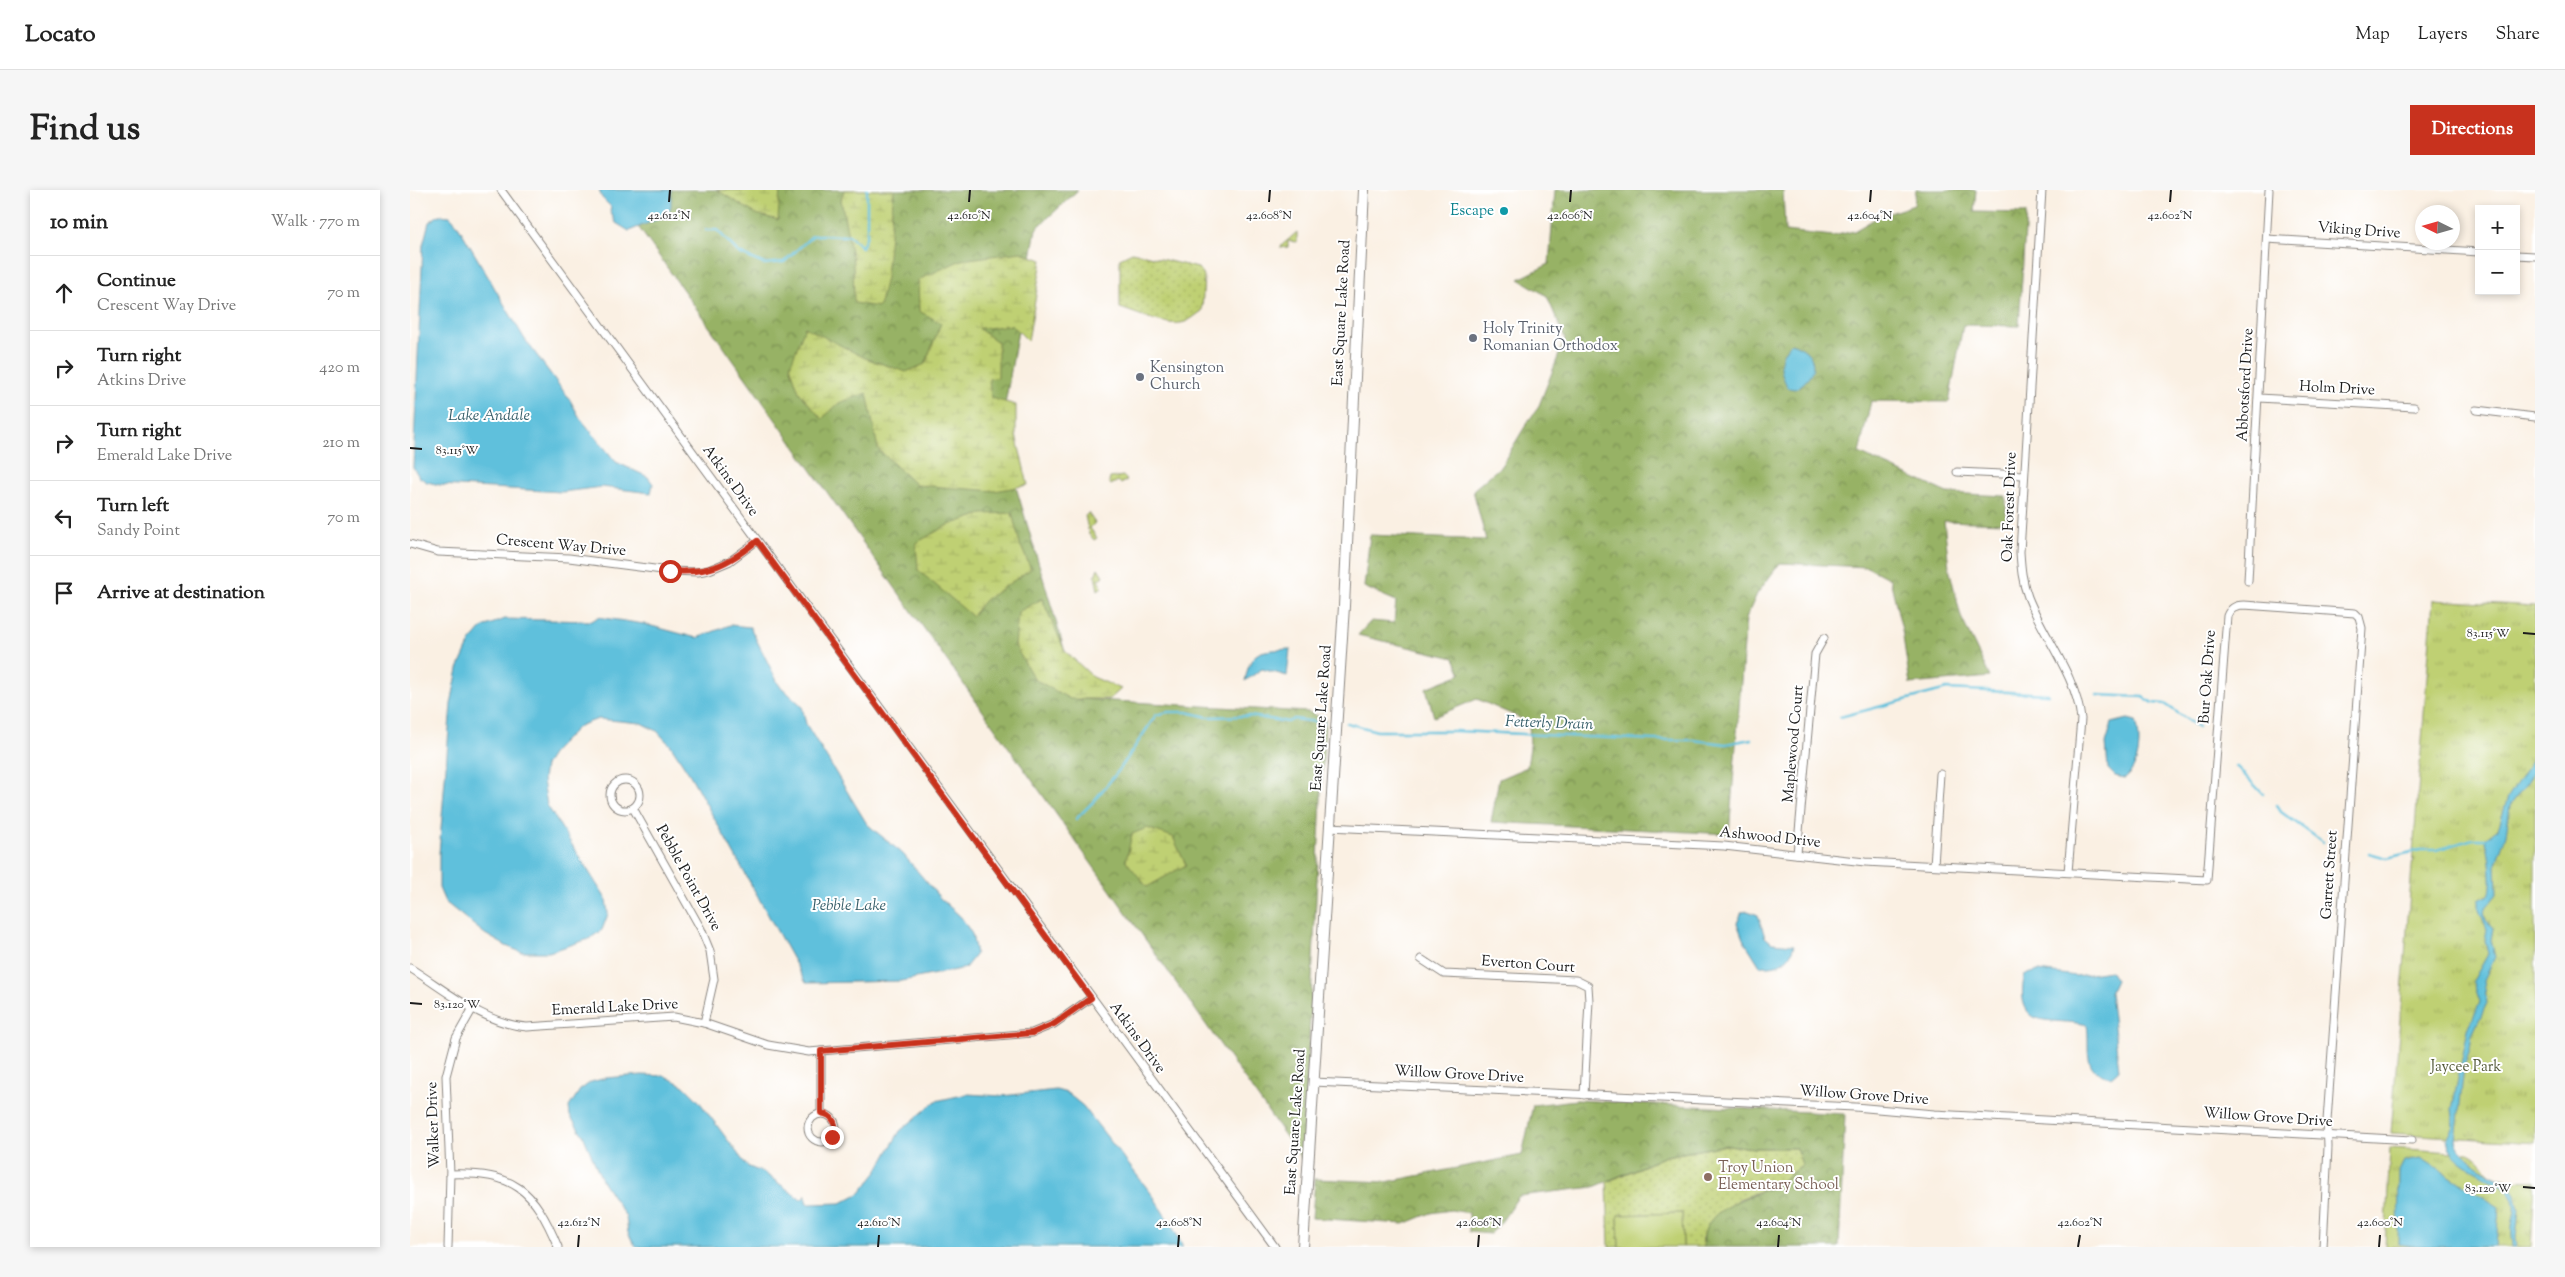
<!DOCTYPE html>
<html lang="en">
<head>
<meta charset="utf-8">
<style>
	:root { --surface:#fff; --page:#f6f6f6; --text:#222; --muted:#767676; --line:#e0e0e0; --accent:#c8321e }
	body { margin:0; font-family:"Sorts Mill Goudy",serif; background:var(--page); color:var(--text) }
	.controls { position:absolute; right:15px; top:15px; display:grid; overflow:hidden; border-radius:0px; box-shadow:0 2px 8px #0003 }
	.controls button { width:45px; height:45px; display:grid; place-items:center; padding:0; border:0; border-bottom:1px solid var(--line); background:var(--surface); color:var(--text); font:25px sans-serif }
	.compass { position:absolute; left:2005px; top:15px; width:45px; height:45px; border-radius:50%; background:var(--surface); box-shadow:0 2px 8px #0003; rotate:275deg }
	.stop { position:absolute; width:15px; height:15px; margin:-11px; border:4px solid #c8321e; border-radius:50%; background:#fff }
	.stop.end { background:#c8321e; border-color:#fff; box-shadow:0 1px 5px #0008 }
	.list { margin:0; padding:0; list-style:none }
	h2 { display:flex; justify-content:space-between; align-items:center; height:65px; margin:0; padding:0 20px; font-size:21px }
	h2 small { font-size:16px; font-weight:400; color:var(--muted) }
	.list li { display:grid; grid-template-columns:32px 1fr auto; gap:15px; align-items:center; box-sizing:border-box; height:75px; padding:0 20px; border-top:1px solid var(--line) }
	.list b { display:block; font-size:19px; white-space:nowrap }
	.list p { margin:0; font-size:16px; white-space:nowrap; color:var(--muted) }
	.list em { font-size:16px; font-style:normal; color:var(--muted) }
	.icon { flex:none; width:28px; height:28px; fill:none; stroke:currentColor; stroke-width:2; stroke-linecap:round; stroke-linejoin:round }
	.map { position:relative; flex:none; width:2125px; height:1057px; overflow:hidden; border-radius:0px }
	header { display:flex; align-items:center; gap:30px; box-sizing:border-box; height:70px; padding:0 25px; background:var(--surface); border-bottom:1px solid var(--line) }
	header strong { font-size:24px }
	nav { display:flex; gap:28px; margin-inline-start:auto; font-size:18px }
	.intro { display:flex; align-items:center; justify-content:space-between; box-sizing:border-box; height:120px; padding:0 30px }
	h1 { margin:0; font-size:35px }
	.button { padding:12px 22px; border-radius:0px; background:var(--accent); color:#fff; font-size:18px; font-weight:700 }
	main { display:flex; gap:30px; padding:0 30px }
	aside { flex:1; background:var(--surface); border-radius:0px; box-shadow:0 2px 8px #0003 }
	.map>svg:first-child { display:block }
</style>
</head>
<body>
<header>
<strong>Locato</strong>
<nav><a>Map</a><a>Layers</a><a>Share</a></nav>
</header>
<div class="intro"><h1>Find us</h1><a class="button">Directions</a></div>
<main>
<aside>
<h2>10 min<small>Walk · 770 m</small></h2>
<ul class="list">
<li><svg class="icon" aria-label="ahead" viewBox="0 0 24 24"><path d="M12 20V5M6 11l6-6 6 6"/></svg><div><b>Continue</b><p>Crescent Way Drive</p></div><em>70 m</em></li>
<li><svg class="icon" aria-label="right" viewBox="0 0 24 24"><path d="M7 20v-9h11M14 6l5 5-5 5"/></svg><div><b>Turn right</b><p>Atkins Drive</p></div><em>420 m</em></li>
<li><svg class="icon" aria-label="right" viewBox="0 0 24 24"><path d="M7 20v-9h11M14 6l5 5-5 5"/></svg><div><b>Turn right</b><p>Emerald Lake Drive</p></div><em>210 m</em></li>
<li><svg class="icon" aria-label="left" viewBox="0 0 24 24"><path d="M17 20v-9H6M10 6l-5 5 5 5"/></svg><div><b>Turn left</b><p>Sandy Point</p></div><em>70 m</em></li>
<li><svg class="icon" aria-label="arrive" viewBox="0 0 24 24"><path d="M6 21V4h12l-3 4 3 4H6"/></svg><div><b>Arrive at destination</b></div></li>
</ul>
</aside>
<div class="map">
<svg width="2125" height="1057" viewBox="0 0 2125 1057">
	<defs>
		<pattern id="grass-dots" width="8" height="8" patternUnits="userSpaceOnUse" patternTransform="scale(1.25)"><rect width="8" height="8" fill="#bfd073"/><path d="M2 2h.1M6 6h.1" fill="none" stroke="#a4b263" stroke-width="1.8" stroke-linecap="round"/></pattern>
		<pattern id="forest-crowns" width="20" height="18" patternUnits="userSpaceOnUse" patternTransform="scale(1.25)"><rect width="20" height="18" fill="#97b265"/><path d="M2 6a3 3 0 1 1 6 0M12 15a3 3 0 1 1 6 0" fill="none" stroke="#7a9052"/></pattern>
		<pattern id="wetland-marsh" width="20" height="14" patternUnits="userSpaceOnUse" patternTransform="scale(1.25)"><rect width="20" height="14" fill="#bfd073"/><path d="M1 5h8M5 5V1M11 12h8M15 12V8" fill="none" stroke="#a4b263"/></pattern>
		<pattern id="park-tufts" width="24" height="20" patternUnits="userSpaceOnUse" patternTransform="scale(1.25)"><rect width="24" height="20" fill="#bfd073"/><path d="M3 7l-1-3M5 7V3M7 7l1-3M15 17l-1-3M17 17v-4M19 17l1-3" fill="none" stroke="#a4b263"/></pattern>
	</defs>
	<rect width="100%" height="100%" fill="#fff"/>
	<filter id="ink" filterUnits="userSpaceOnUse"><feTurbulence type="fractalNoise" baseFrequency=".02" numOctaves="2"/><feDisplacementMap in="SourceGraphic" scale="10" xChannelSelector="R" yChannelSelector="G"/><feConvolveMatrix kernelMatrix="1 2 1 2 8 2 1 2 1" color-interpolation-filters="sRGB"/></filter>
	<filter id="wash" filterUnits="userSpaceOnUse"><feTurbulence type="fractalNoise" baseFrequency=".0096" numOctaves="4" result="noise"/><feDisplacementMap in="SourceGraphic" scale="20" xChannelSelector="R" yChannelSelector="G"/><feGaussianBlur stdDeviation="1.12" result="paint"/><feColorMatrix in="noise" values="0 0 0 0 0 0 0 0 0 0 0 0 0 0 0 0 0 1.4 0 .05"/><feComposite in="paint" operator="in"/></filter>
	<g filter="url(#wash)">
		<rect width="100%" height="100%" fill="#faf0e3"/>
		<g fill="url(#grass-dots)" stroke="#6e7648">
			<path d="M 887,42 L 887,52 L 878,51 L 878,57 L 871,58 L 871,56 Z"/>
			<path d="M 722,62 L 788,78 L 794,86 L 792,121 C 787,124 781,130 775,132 C 757,138 727,123 710,118 L 710,68 Z"/>
			<path d="M 713,286 L 717,290 L 711,294 L 708,291 L 701,295 L 699,292 L 700,288 Z"/>
			<path d="M 678,323 L 685,333 L 680,338 L 687,348 L 684,350 L 679,344 L 675,326 Z"/>
			<path d="M 688,378 L 693,386 L 688,390 L 692,397 L 688,400 L 685,386 Z"/>
			<path d="M 1317,955 L 1344,958 L 1387,958 L 1393,974 L 1366,995 L 1329,1009 L 1292,1047 L 1294,1057 L 1273,1057 L 1272,1023 L 1208,1025 L 1209,1057 L 1199,1057 L 1197,992 L 1256,966 Z"/>
		</g>
		<g fill="url(#forest-crowns)" stroke="#5a6740">
			<path d="M 202,0 L 668,0 L 626,39 L 590,243 L 669,509 L 898,522 L 915,529 L 893,971 Z"/>
			<path d="M 1145,0 L 1373,0 L 1375,41 L 1423,46 L 1444,41 L 1468,27 L 1504,15 L 1506,0 L 1566,0 L 1564,22 L 1616,23 L 1609,136 L 1553,135 L 1539,212 L 1461,211 L 1449,263 L 1537,303 L 1596,306 L 1596,333 L 1534,331 L 1539,378 L 1551,427 L 1580,487 L 1500,494 L 1492,440 L 1480,389 L 1457,377 L 1370,373 L 1347,404 L 1336,428 L 1319,644 L 1081,632 L 1089,589 L 1117,577 L 1120,557 L 1119,532 L 1067,509 L 1024,527 L 1016,498 L 1051,484 L 1044,468 L 948,445 L 961,431 L 984,433 L 986,411 L 954,397 L 960,345 L 1076,350 L 1063,300 L 1091,276 L 1119,230 L 1128,218 L 1155,149 L 1137,106 L 1109,89 L 1139,74 Z"/>
			<path d="M 1166,910 L 1435,924 L 1429,1057 L 1294,1057 C 1288,1019 1338,1008 1364,996 C 1374,991 1384,981 1392,975 L 1387,958 L 1344,958 L 1317,955 L 1256,966 L 1184,997 L 1109,1006 C 1098,1020 1094,1032 1080,1044 L 1059,1042 L 1059,1023 L 1041,1020 L 1021,1023 L 994,1034 L 902,1028 L 905,989 L 976,992 L 1112,965 L 1123,915 Z"/>
		</g>
		<g fill="url(#wetland-marsh)" stroke="#6e7648">
			<path d="M 307,0 L 370,0 L 368,30 L 346,24 Z"/>
			<path d="M 434,0 L 484,0 L 476,88 L 469,117 L 444,113 L 443,72 L 431,10 Z"/>
			<path d="M 611,62 L 632,70 L 618,151 L 602,135 L 569,139 L 588,152 L 588,188 L 579,189 L 581,208 L 606,215 L 606,245 L 618,295 L 585,301 L 506,295 L 468,259 L 457,203 L 429,213 L 412,229 L 389,202 L 380,176 L 395,137 L 455,168 L 496,182 L 515,174 L 531,133 L 509,121 L 508,90 L 551,70 Z"/>
			<path d="M 602,323 L 610,354 L 621,379 L 575,410 L 562,426 L 508,380 L 506,353 L 536,336 L 572,324 Z"/>
			<path d="M 632,409 L 655,461 L 683,487 L 711,499 L 700,509 L 660,509 L 624,489 L 605,456 L 608,422 Z"/>
			<path d="M 737,638 L 763,647 L 776,675 L 737,697 L 716,671 L 722,644 Z"/>
		</g>
		<g fill="url(#park-tufts)" stroke="#6e7648">
			<path d="M 2023,410 L 2125,416 L 2125,953 L 1981,943 Z"/>
			<path d="M 1980,958 L 2059,963 C 2071,968 2073,977 2082,984 C 2093,992 2112,990 2125,991 L 2121,1057 L 1975,1057 Z"/>
		</g>
		<path fill="#bfd073" stroke="#6e7648" d="M 1272,1023 L 1273,1057 L 1209,1057 L 1208,1025 Z"/>
		<g fill="#5ec0dc" stroke="#3d6e7c">
			<path d="M 189,0 L 261,0 L 261,16 L 258,25 L 219,41 L 206,33 L 200,21 L 201,17 L 192,8 Z"/>
			<path d="M 29,25 L 40,26 L 47,34 L 114,148 L 160,210 L 170,228 L 206,272 L 238,287 L 243,294 L 241,303 L 192,297 L 152,302 L 30,295 L 17,292 L 9,287 L 3,277 L 13,55 L 19,32 Z"/>
			<path d="M 1381,153 C 1409,162 1410,185 1385,199 L 1378,198 C 1369,181 1367,167 1381,153 Z"/>
			<path d="M 188,427 L 234,434 L 287,448 L 320,435 L 340,437 L 369,495 L 392,516 L 396,534 L 457,634 L 493,664 L 530,708 L 551,727 L 562,744 L 566,764 L 555,778 L 492,791 L 396,793 L 280,585 L 261,556 L 247,541 L 231,533 L 188,529 L 169,536 L 145,560 L 135,575 L 133,590 L 137,615 L 196,709 L 198,724 L 192,740 L 179,749 L 139,762 L 111,762 L 96,756 L 75,744 L 35,712 L 29,698 L 29,664 L 41,514 L 48,479 L 60,452 L 73,437 L 95,429 L 182,431 Z"/>
			<path d="M 880,459 L 877,486 L 852,479 L 835,491 C 841,458 850,461 880,459 Z"/>
			<path d="M 1718,529 L 1726,531 C 1731,549 1731,575 1715,588 L 1705,586 L 1698,579 L 1696,553 L 1702,533 Z"/>
			<path d="M 2125,565 L 2125,581 L 2100,616 L 2096,645 L 2086,673 L 2087,704 L 2074,720 L 2076,730 L 2083,738 L 2081,750 L 2085,767 L 2074,790 L 2077,813 L 2062,845 L 2060,859 L 2054,876 L 2046,951 L 2049,958 L 2066,975 L 2099,994 L 2106,1004 L 2109,1020 L 2106,1046 L 2107,1057 L 2103,1057 C 2103,1051 2101,1044 2102,1037 C 2103,1028 2107,1020 2104,1010 C 2093,984 2041,982 2037,948 L 2044,936 L 2042,919 L 2058,839 L 2070,812 L 2063,791 L 2078,764 L 2075,750 L 2077,739 L 2069,720 L 2069,710 L 2079,705 C 2084,696 2079,657 2075,649 L 2088,639 L 2098,607 Z"/>
			<path d="M 1338,721 L 1348,725 L 1355,747 L 1362,753 L 1384,755 C 1379,773 1368,777 1350,776 L 1333,749 L 1327,733 L 1332,722 Z"/>
			<path d="M 1628,781 L 1666,786 L 1700,781 L 1706,790 L 1700,803 L 1709,880 L 1701,887 C 1670,882 1681,858 1677,835 C 1664,831 1635,832 1626,828 C 1610,821 1611,799 1615,785 Z"/>
			<path d="M 232,885 L 255,886 L 274,896 L 288,910 L 337,976 L 356,984 L 389,1008 L 392,1009 L 396,1005 L 396,1012 L 399,1014 L 431,1013 L 450,1003 L 466,983 L 490,941 L 526,911 L 557,904 L 592,906 L 646,900 L 657,903 L 673,916 L 744,1007 C 753,1024 765,1039 773,1057 L 226,1057 L 218,1043 L 216,1027 L 192,990 L 173,945 L 160,926 L 159,917 L 170,900 L 181,892 L 196,888 Z"/>
			<path d="M 2011,968 L 2089,1017 L 2086,1057 L 2010,1057 L 1988,1054 L 1989,981 L 1994,971 Z"/>
		</g>
		<g fill="none" stroke-linecap="round" stroke-linejoin="round">
			<g stroke="#5ec0dc" stroke-width="2.5">
				<path d="M 296,40 L 307,40 L 329,63 L 354,74 L 374,72 L 402,46 C 414,43 427,48 439,45 L 452,57 L 457,45 L 457,0"/>
				<path d="M 1687,505 L 1733,507 L 1743,513 L 1755,514 L 1788,537"/>
				<path d="M 1430,527 L 1537,499 L 1638,504"/>
				<path d="M 937,533 L 967,541 L 1045,541 L 1245,550 L 1283,550 L 1316,554 L 1341,549"/>
				<path d="M 1826,576 L 1853,604"/>
				<path d="M 1866,615 L 1871,622 L 1913,652"/>
				<path d="M 666,629 L 683,612 L 710,579 L 746,525 L 758,522 L 777,522 L 798,527 L 840,526 L 878,532 L 884,529 L 914,533"/>
				<path d="M 1959,663 L 1977,668 L 2010,660 L 2026,660 L 2063,649 L 2075,649"/>
			</g>
		</g>
	</g>
	<g filter="url(#ink)">
		<g fill="none" stroke-linecap="round" stroke-linejoin="round">
			<g stroke="#8b8680" stroke-width="9">
				<g id="street">
					<path d="M 91,0 L 865,1057"/>
					<path d="M 1632,0 L 1610,362 C 1611,377 1612,392 1618,407 C 1634,448 1666,485 1671,529 L 1658,682"/>
					<path d="M 1857,49 L 2069,62"/>
					<path d="M 2106,65 L 2125,66"/>
					<path d="M 1849,208 L 2004,217"/>
					<path d="M 2066,220 L 2125,227"/>
					<path d="M 1547,282 L 1614,285"/>
					<path d="M 0,354 L 28,362 L 159,368 L 260,381 L 288,382 L 299,380 L 320,371 L 347,351"/>
					<path d="M 1838,391 L 1859,0"/>
					<circle cx="215" cy="605" r="15"/>
					<path d="M 223,618 L 291,739 L 300,761 L 304,789 L 294,833"/>
					<path d="M 919,637 L 1314,656 L 1455,672 L 1797,690 L 1817,426 C 1820,418 1825,415 1834,415 L 1945,423 L 1949,427 L 1952,438 L 1917,931 L 1918,957 L 1913,1057"/>
					<path d="M 1387,664 L 1405,464 L 1414,448"/>
					<path d="M 1524,675 L 1530,584"/>
					<path d="M 1011,769 L 1034,784 L 1166,790 L 1178,796 L 1179,811 L 1174,905"/>
					<path d="M 0,778 C 36,800 74,834 117,837 L 264,827 L 294,833 L 358,855 L 399,862 L 622,843 L 644,834 L 681,808"/>
					<path d="M 903,892 L 1445,917 L 1524,924 L 2002,950"/>
					<path d="M 411,923 L 411,861"/>
					<circle cx="412" cy="938" r="14"/>
					<path d="M 40,984 C 104,982 124,999 148,1057"/>
					<path d="M 38,1057 L 40,984 L 36,886 L 46,848 L 63,818"/>
				</g>
			</g>
			<g stroke="#8b8680" stroke-width="12">
				<path id="secondary" d="M 893,1057 L 934,416 L 954,0"/>
			</g>
			<use href="#street" stroke="#fff" stroke-width="7"/>
			<use href="#secondary" stroke="#fff" stroke-width="10"/>
		</g>
	</g>
	<g fill="none" stroke-linecap="round" stroke-linejoin="round" filter="url(#ink)">
		<path stroke="#c8321e" stroke-width="6" d="M 260,381 C 299,384 317,375 347,351 L 681,808 L 644,834 L 622,843 L 411,861 L 411,923 C 424,925 429,936 422,947"/>
	</g>
	<path fill="none" stroke="#1c1c1c" stroke-width="2" d="M 259,12 L 260,0M 559,12 L 560,0M 859,12 L 860,0M 1160,12 L 1161,0M 1460,12 L 1461,0M 1760,12 L 1761,0M 0,258 L 12,259M 2113,443 L 2125,444M 0,813 L 12,814M 2113,997 L 2125,998M 168,1057 L 169,1045M 468,1057 L 469,1045M 768,1057 L 769,1045M 1068,1057 L 1069,1045M 1368,1057 L 1369,1045M 1668,1057 L 1670,1045M 1969,1057 L 1970,1045"/>
	<circle fill="#0f9aa8" stroke="#fff" stroke-width="2" cx="1094" cy="21" r="5"/>
	<g fill="#6b7280" stroke="#fff" stroke-width="2">
		<circle cx="1063" cy="148" r="5"/>
		<circle cx="730" cy="187" r="5"/>
	</g>
	<circle fill="#8d6e63" stroke="#fff" stroke-width="2" cx="1298" cy="987" r="5"/>
	<g text-anchor="middle" dominant-baseline="central" stroke-width="4" stroke-linejoin="round" paint-order="stroke">
		<g font-size="15" fill="#0d838f" stroke="#fff" text-anchor="end">
			<text x="1084" y="21">Escape</text>
		</g>
		<g font-size="15" fill="#1c1c1c" stroke="#fff">
			<text transform="translate(1949 41) rotate(4)">Viking Drive</text>
			<text transform="translate(932 123) rotate(-87)">East Square Lake Road</text>
			<text transform="translate(1836 195) rotate(-87)">Abbotsford Drive</text>
			<text transform="translate(1927 199) rotate(3)">Holm Drive</text>
			<text transform="translate(320 291) rotate(54)">Atkins Drive</text>
			<text transform="translate(1600 317) rotate(-88)">Oak Forest Drive</text>
			<text transform="translate(151 356) rotate(5)">Crescent Way Drive</text>
			<text transform="translate(1798 487) rotate(-86)">Bur Oak Drive</text>
			<text transform="translate(912 528) rotate(-86)">East Square Lake Road</text>
			<text transform="translate(1384 554) rotate(-85)">Maplewood Court</text>
			<text transform="translate(1360 648) rotate(6)">Ashwood Drive</text>
			<text transform="translate(1920 685) rotate(-86)">Garrett Street</text>
			<text transform="translate(278 688) rotate(61)">Pebble Point Drive</text>
			<text transform="translate(1118 775) rotate(4)">Everton Court</text>
			<text transform="translate(205 818) rotate(-3)">Emerald Lake Drive</text>
			<text transform="translate(727 848) rotate(54)">Atkins Drive</text>
			<text transform="translate(1049 885) rotate(3)">Willow Grove Drive</text>
			<text transform="translate(1454 906) rotate(4)">Willow Grove Drive</text>
			<text transform="translate(1858 928) rotate(4)">Willow Grove Drive</text>
			<text transform="translate(886 932) rotate(-86)">East Square Lake Road</text>
			<text transform="translate(24 935) rotate(-92)">Walker Drive</text>
		</g>
		<g font-size="15" fill="#5b616d" stroke="#fff" text-anchor="start">
			<text x="1073" y="139">Holy Trinity<tspan x="1073" dy="17">Romanian Orthodox</tspan></text>
			<text x="740" y="178">Kensington<tspan x="740" dy="17">Church</tspan></text>
		</g>
		<g font-size="15" fill="#555b3a" stroke="#fff">
			<text x="2056" y="877">Jaycee Park</text>
		</g>
		<g font-size="15" fill="#785e54" stroke="#fff" text-anchor="start">
			<text x="1308" y="978">Troy Union<tspan x="1308" dy="17">Elementary School</tspan></text>
		</g>
		<g font-size="16" font-style="italic" fill="#365e69" stroke="#fff">
			<text x="79" y="226">Lake Andale</text>
			<text transform="translate(1139 534) rotate(2)">Fetterly Drain</text>
			<text x="439" y="716">Pebble Lake</text>
		</g>
	</g>
	<g font-size="12" text-anchor="middle" fill="#1c1c1c" stroke="#fff" stroke-width="4" stroke-linejoin="round" paint-order="stroke">
		<text x="259" y="29">42.612°N</text>
		<text x="559" y="29">42.610°N</text>
		<text x="859" y="29">42.608°N</text>
		<text x="1160" y="29">42.606°N</text>
		<text x="1460" y="29">42.604°N</text>
		<text x="1760" y="29">42.602°N</text>
		<text x="47" y="264">83.115°W</text>
		<text x="2078" y="447">83.115°W</text>
		<text x="47" y="818">83.120°W</text>
		<text x="2078" y="1002">83.120°W</text>
		<text x="169" y="1036">42.612°N</text>
		<text x="469" y="1036">42.610°N</text>
		<text x="769" y="1036">42.608°N</text>
		<text x="1069" y="1036">42.606°N</text>
		<text x="1369" y="1036">42.604°N</text>
		<text x="1670" y="1036">42.602°N</text>
		<text x="1970" y="1036">42.600°N</text>
	</g>
</svg>
<div class="controls">
<button>+</button>
<button>−</button>
</div>
<svg class="compass" viewBox="-18 -18 36 36"><path d="M0-13l5 13h-10z" fill="#e53935"/><path d="M0 13l5-13h-10z" fill="#767676"/></svg>
<div class="stop" style="left:260px;top:381px"></div>
<div class="stop end" style="left:422px;top:947px"></div>
</div>
</main>
</body>
</html>
